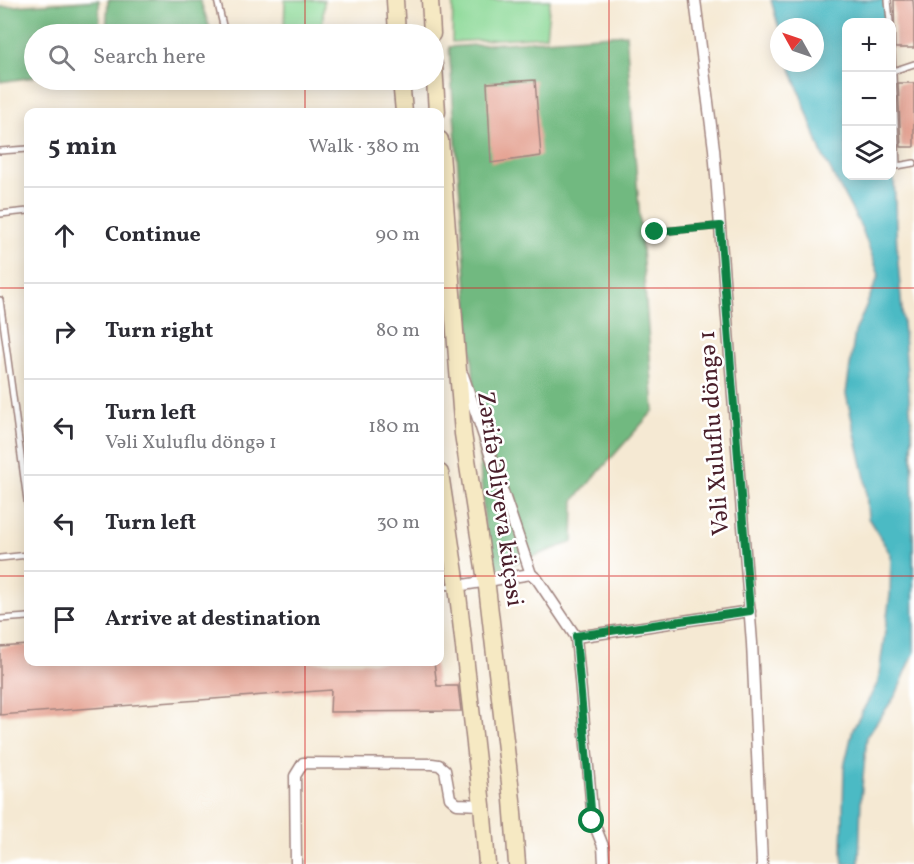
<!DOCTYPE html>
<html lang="en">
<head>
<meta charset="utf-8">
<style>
	:root { --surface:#fff; --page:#f7f7f7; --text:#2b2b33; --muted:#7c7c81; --line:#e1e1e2 }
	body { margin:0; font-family:Vollkorn,serif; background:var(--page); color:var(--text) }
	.controls { position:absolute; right:18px; top:18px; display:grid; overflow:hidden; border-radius:12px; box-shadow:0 3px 15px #0003 }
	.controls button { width:54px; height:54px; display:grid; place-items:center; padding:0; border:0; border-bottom:2px solid var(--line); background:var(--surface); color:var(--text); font:30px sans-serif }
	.compass { position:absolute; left:770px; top:18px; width:54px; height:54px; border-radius:50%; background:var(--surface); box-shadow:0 3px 15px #0003; rotate:310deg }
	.stop { position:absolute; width:18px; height:18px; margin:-14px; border:4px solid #0b8043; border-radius:50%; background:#fff }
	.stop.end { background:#0b8043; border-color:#fff; box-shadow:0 2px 6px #0008 }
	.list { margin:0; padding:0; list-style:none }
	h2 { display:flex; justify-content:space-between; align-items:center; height:78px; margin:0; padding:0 24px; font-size:26px }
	h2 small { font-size:20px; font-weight:400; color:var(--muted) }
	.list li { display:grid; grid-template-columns:39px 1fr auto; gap:18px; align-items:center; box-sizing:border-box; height:96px; padding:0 24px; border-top:2px solid var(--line) }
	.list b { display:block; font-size:22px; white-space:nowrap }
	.list p { margin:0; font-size:20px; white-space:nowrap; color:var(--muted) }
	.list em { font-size:20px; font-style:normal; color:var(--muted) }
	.icon { flex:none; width:33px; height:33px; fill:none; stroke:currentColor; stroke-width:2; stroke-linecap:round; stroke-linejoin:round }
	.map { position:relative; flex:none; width:914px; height:864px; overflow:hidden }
	.search { position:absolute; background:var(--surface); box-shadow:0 3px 15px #0003; left:24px; top:24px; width:420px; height:66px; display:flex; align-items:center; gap:15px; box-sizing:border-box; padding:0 21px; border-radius:33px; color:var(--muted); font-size:22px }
	.panel { position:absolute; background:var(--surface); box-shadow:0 3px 15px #0003; left:24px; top:108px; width:420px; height:558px; border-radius:12px }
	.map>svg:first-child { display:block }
</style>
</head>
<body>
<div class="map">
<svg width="914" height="864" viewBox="0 0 914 864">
	<rect width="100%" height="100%" fill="#fff"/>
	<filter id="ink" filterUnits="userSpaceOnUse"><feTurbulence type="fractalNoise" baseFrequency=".0167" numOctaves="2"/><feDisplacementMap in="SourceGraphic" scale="12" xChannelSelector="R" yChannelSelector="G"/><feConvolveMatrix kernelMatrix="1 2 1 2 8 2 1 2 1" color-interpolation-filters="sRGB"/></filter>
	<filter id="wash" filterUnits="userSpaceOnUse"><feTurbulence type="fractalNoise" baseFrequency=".008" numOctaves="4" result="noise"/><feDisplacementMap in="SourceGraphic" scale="24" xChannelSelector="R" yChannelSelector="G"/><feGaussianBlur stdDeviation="1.35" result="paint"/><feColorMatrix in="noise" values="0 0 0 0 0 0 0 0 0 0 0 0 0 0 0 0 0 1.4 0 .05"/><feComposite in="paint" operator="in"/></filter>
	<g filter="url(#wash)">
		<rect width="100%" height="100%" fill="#f5e9d3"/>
		<g fill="#8cd997" stroke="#6b7c61" stroke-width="1.5">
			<path d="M 285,0 L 324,0 L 322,34 L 284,34 Z"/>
			<path d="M 453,0 L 550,0 L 546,36 L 452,42 Z"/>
		</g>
		<g fill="#71b980" stroke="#5e6c56" stroke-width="1.5">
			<path d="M 99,0 L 100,34 L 34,34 L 34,77 L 0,82 L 0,7 Z"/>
			<path d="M 108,0 L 200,0 L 212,34 L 106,34 Z"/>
			<path d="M 626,34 L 654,410 L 574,500 L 573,542 L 488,573 L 449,47 Z"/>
		</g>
		<path fill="#4cbac4" stroke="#4b6c78" stroke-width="1.5" d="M 771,0 L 885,0 L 886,22 L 846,22 L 846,176 L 892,176 L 892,129 L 897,250 L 912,432 L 914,653 L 896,695 L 867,736 L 861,798 L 859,864 L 843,864 L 842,855 L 844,767 L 853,729 L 878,682 L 890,595 L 891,555 L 868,518 L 865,478 L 846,394 L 855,332 L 879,275 L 862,229 L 821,152 L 789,63 L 815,63 L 815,27 L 779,28 Z"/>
		<g id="blocks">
			<g fill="#e5a494">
				<path d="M 894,0 L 913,0 L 914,12 L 914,48 L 895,48 Z"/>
				<path d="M 535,80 L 541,156 L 491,163 L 487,83 Z"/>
				<path d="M 898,83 L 914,83 L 914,147 L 901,147 Z"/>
				<path d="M 28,645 L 28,662 L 434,662 L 437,686 L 458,686 L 461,711 L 330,712 L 331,690 L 0,715 L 0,647 Z"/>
			</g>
		</g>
	</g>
	<g filter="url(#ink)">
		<use href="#blocks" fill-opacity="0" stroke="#a0847f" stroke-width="1.5"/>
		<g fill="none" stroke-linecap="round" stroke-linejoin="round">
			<g stroke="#a0847f" stroke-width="8">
				<g id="lane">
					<path d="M 217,0 L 225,34"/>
					<path d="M 888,0 L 890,22"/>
					<path d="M 892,52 L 897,166 L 914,163"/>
					<path d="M 893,71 L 914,64"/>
					<path d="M 0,151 L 28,149"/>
					<path d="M 0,214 L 28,211"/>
					<path d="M 655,232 L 720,226"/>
					<path d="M 0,300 L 28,508"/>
					<path d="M 0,558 L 28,555"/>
					<path d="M 440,587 L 456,586"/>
					<path d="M 0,619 L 28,617"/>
				</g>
			</g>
			<g stroke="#a0847f" stroke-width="13">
				<g id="street">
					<path d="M 695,0 L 714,149 L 752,643 L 762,864"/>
					<path d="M 463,375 L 531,574"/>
					<path d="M 457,586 L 531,574 L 537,579 L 576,637 L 750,611"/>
					<path d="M 576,637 L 593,821 L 603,846 L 604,864"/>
					<path d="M 296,864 L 295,776 L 303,763 L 432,764 L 439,765 L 445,770 L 450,798 L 457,804 L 482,805"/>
				</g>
			</g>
			<g stroke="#a0847f" stroke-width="19">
				<g id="secondary">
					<path d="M 395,0 L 397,34"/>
					<path d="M 430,0 L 432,34"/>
					<path d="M 434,65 L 437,112"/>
					<path d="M 401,80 L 404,112"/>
					<path d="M 440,140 L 463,434 L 487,587 L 512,800 L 517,864"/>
					<path d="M 440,473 L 457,586 L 482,805 L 487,864"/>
				</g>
			</g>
			<use href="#lane" stroke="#fff" stroke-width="5"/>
			<use href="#street" stroke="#fff" stroke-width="10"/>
			<use href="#secondary" stroke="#f6e9c3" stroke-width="16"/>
		</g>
	</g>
	<g fill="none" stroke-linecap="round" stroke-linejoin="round" filter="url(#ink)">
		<path stroke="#0b8043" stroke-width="8" d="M 592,821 L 576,636 L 750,611 L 720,226 L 655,232"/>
	</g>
	<path fill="none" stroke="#d62828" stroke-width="1.5" stroke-opacity="0.55" d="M 305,0 L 305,34M 609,0 L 609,864M 305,80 L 305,112M 0,288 L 28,288M 440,288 L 914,288M 0,576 L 28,576M 440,576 L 914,576M 305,662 L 305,864"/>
	<g text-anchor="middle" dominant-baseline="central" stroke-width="5" stroke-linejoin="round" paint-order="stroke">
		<g font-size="24" fill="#4a1f2b" stroke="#fff">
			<text transform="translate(715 433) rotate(-94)">Vəli Xuluflu döngə 1</text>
			<text transform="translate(499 499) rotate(82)">Zərifə Əliyeva küçəsi</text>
		</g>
	</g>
</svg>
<div class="controls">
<button>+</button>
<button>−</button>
<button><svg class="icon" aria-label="layers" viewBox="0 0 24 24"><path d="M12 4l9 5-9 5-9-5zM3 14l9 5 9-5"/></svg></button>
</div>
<svg class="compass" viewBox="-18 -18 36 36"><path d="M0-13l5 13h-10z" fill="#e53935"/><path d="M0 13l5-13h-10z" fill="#7c7c81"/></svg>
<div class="stop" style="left:592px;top:821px"></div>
<div class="stop end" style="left:655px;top:232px"></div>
<div class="search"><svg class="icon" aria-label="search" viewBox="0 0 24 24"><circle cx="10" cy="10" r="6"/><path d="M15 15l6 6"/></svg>Search here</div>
<section class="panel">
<h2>5 min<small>Walk · 380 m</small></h2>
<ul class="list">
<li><svg class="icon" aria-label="ahead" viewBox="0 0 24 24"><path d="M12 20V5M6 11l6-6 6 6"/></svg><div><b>Continue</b></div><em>90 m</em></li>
<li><svg class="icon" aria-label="right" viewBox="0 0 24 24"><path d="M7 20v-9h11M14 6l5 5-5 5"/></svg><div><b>Turn right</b></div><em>80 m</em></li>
<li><svg class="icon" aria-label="left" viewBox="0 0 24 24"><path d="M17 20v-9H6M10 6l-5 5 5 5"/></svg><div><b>Turn left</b><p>Vəli Xuluflu döngə 1</p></div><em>180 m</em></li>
<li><svg class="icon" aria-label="left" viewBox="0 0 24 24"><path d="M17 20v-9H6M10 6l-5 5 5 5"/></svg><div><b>Turn left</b></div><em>30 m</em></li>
<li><svg class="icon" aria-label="arrive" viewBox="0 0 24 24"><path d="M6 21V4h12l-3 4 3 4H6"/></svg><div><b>Arrive at destination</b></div></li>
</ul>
</section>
</div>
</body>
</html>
